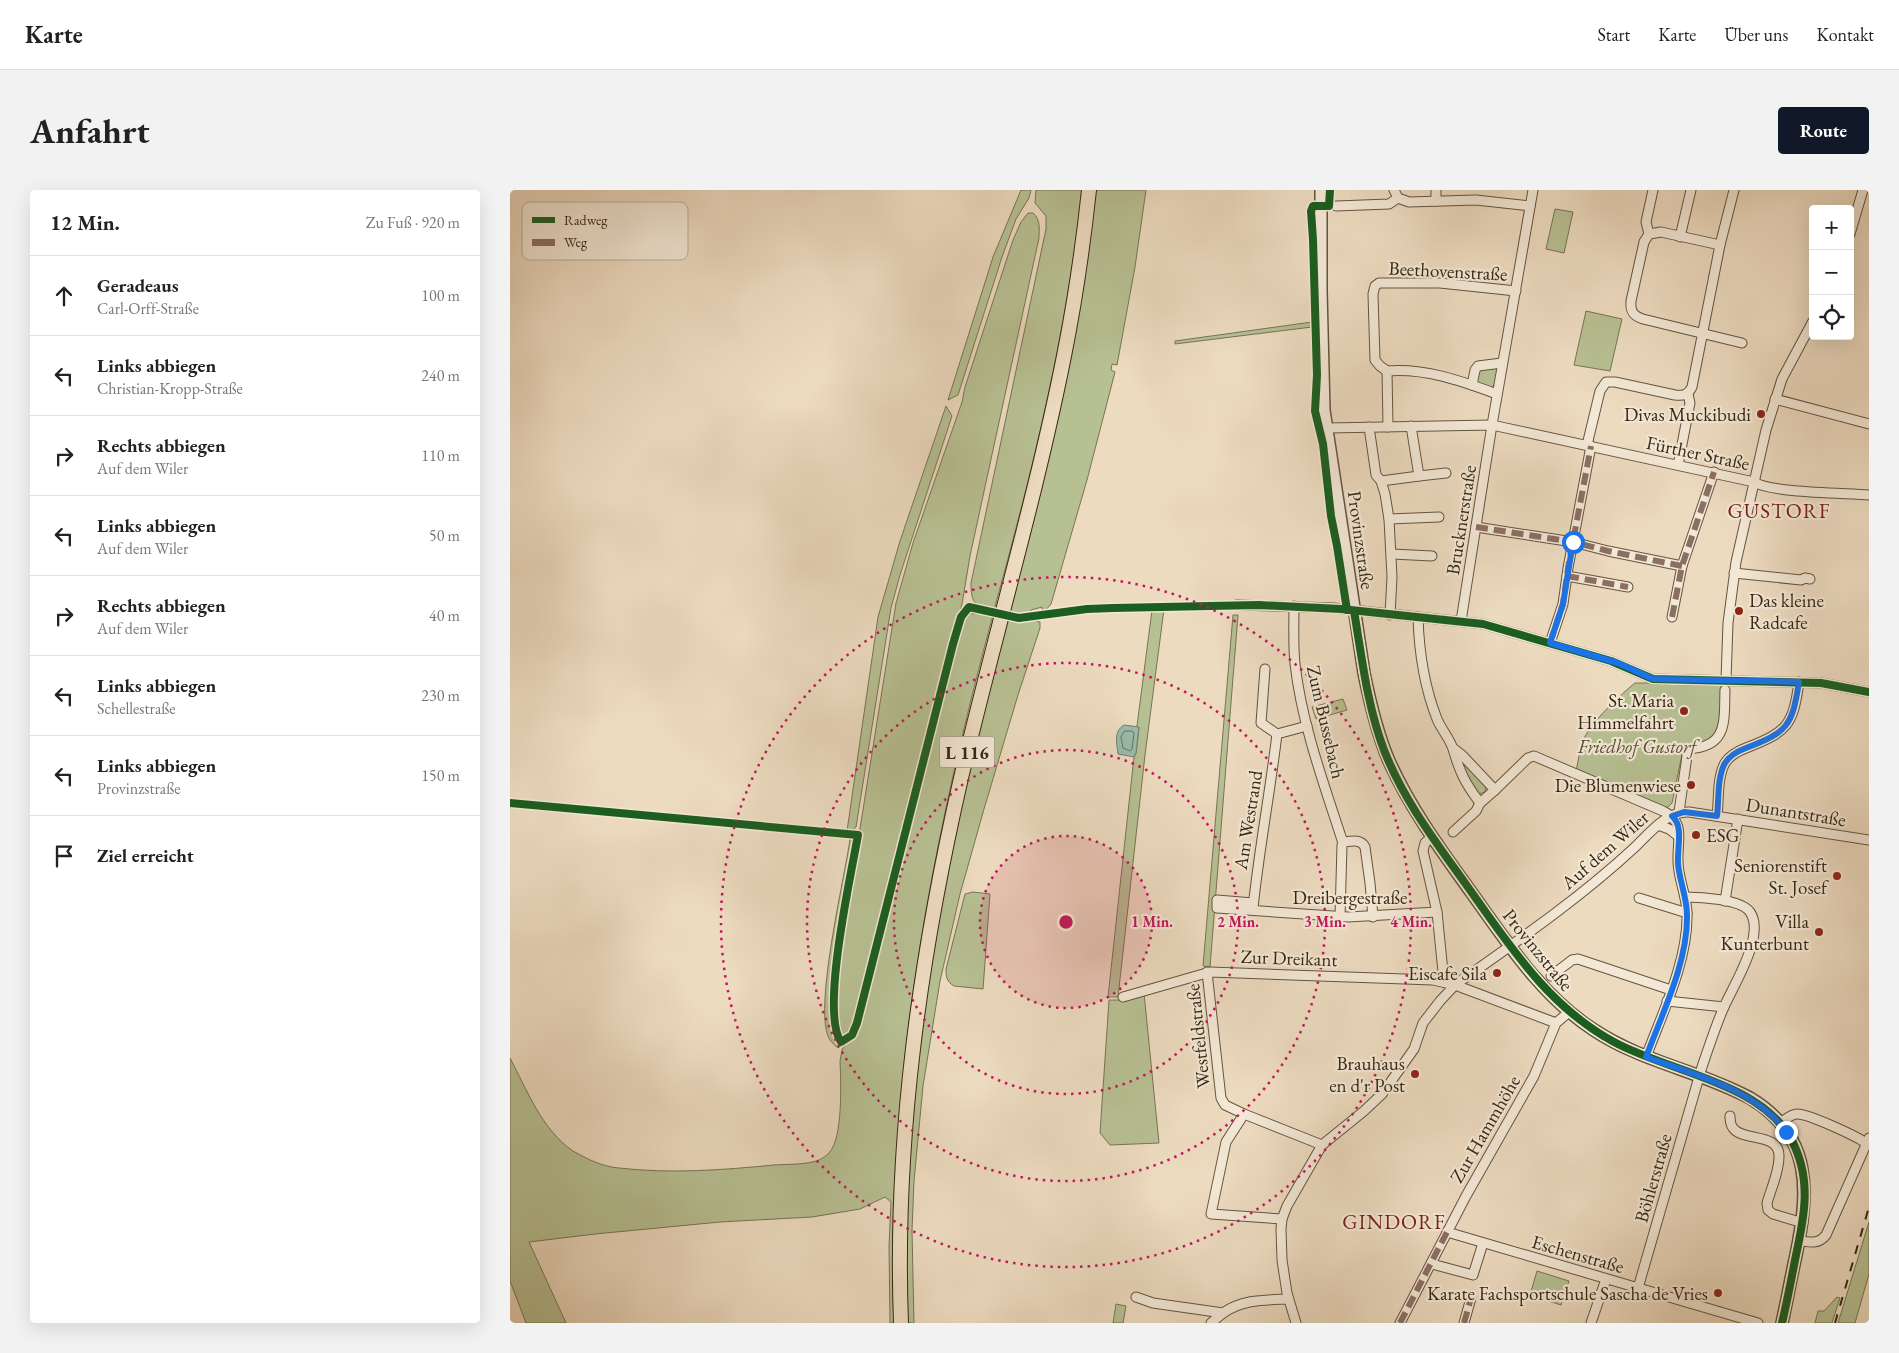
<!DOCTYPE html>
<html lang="de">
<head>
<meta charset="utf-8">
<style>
	:root { --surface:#fff; --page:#f2f2f2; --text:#222; --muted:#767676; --line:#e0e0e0; --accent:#111827 }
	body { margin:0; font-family:"EB Garamond",serif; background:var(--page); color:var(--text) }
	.controls { position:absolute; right:15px; top:15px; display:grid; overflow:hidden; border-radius:5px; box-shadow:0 5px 20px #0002 }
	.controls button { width:45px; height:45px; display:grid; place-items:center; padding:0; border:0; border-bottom:1px solid var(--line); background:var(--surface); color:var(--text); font:25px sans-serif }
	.stop { position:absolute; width:15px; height:15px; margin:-11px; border:4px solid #1a73e8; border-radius:50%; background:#fff }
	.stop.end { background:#1a73e8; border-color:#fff; box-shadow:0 1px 5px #0008 }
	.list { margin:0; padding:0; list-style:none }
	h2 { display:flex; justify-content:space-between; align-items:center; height:65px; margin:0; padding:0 20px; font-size:21px }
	h2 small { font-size:16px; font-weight:400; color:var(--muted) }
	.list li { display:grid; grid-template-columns:32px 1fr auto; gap:15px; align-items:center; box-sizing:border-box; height:80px; padding:0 20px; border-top:1px solid var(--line) }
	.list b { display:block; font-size:19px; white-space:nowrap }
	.list p { margin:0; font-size:16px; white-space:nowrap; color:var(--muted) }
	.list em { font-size:16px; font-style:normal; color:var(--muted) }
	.icon { flex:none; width:28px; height:28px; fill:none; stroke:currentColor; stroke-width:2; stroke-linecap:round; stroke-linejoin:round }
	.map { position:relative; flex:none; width:1359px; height:1133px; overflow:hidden; border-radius:5px }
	header { display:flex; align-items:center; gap:30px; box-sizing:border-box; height:70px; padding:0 25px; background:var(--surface); border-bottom:1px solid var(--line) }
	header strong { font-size:24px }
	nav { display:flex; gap:28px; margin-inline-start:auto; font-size:18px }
	.intro { display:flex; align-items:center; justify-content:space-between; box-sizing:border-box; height:120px; padding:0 30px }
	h1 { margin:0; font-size:35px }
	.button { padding:12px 22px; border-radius:5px; background:var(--accent); color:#fff; font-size:18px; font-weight:700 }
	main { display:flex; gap:30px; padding:0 30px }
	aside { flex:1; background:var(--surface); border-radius:5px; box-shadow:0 5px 20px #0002 }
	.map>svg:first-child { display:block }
</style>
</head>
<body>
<header>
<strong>Karte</strong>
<nav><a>Start</a><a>Karte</a><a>Über uns</a><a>Kontakt</a></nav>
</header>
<div class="intro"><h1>Anfahrt</h1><a class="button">Route</a></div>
<main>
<aside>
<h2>12 Min.<small>Zu Fuß · 920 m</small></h2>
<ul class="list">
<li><svg class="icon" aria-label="ahead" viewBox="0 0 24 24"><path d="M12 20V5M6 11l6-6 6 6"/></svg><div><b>Geradeaus</b><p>Carl-Orff-Straße</p></div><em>100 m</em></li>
<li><svg class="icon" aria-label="left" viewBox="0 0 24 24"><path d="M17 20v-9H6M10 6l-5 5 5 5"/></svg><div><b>Links abbiegen</b><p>Christian-Kropp-Straße</p></div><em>240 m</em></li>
<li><svg class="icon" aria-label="right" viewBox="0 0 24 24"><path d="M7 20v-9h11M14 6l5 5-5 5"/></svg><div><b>Rechts abbiegen</b><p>Auf dem Wiler</p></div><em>110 m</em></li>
<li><svg class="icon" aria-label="left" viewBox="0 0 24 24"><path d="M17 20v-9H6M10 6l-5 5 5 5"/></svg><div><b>Links abbiegen</b><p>Auf dem Wiler</p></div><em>50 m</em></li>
<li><svg class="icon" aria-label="right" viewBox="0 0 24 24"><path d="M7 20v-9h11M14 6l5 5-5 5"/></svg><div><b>Rechts abbiegen</b><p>Auf dem Wiler</p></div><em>40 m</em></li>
<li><svg class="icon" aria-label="left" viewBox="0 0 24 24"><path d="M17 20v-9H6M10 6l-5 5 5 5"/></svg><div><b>Links abbiegen</b><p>Schellestraße</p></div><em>230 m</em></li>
<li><svg class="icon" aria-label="left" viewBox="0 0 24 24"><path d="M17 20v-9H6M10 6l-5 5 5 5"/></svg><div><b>Links abbiegen</b><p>Provinzstraße</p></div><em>150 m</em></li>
<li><svg class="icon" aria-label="arrive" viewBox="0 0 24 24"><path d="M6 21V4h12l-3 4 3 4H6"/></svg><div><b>Ziel erreicht</b></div></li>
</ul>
</aside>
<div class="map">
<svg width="1359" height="1133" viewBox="0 0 1359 1133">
	<rect width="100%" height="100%" fill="#eddbc0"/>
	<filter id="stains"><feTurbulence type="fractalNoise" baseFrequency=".004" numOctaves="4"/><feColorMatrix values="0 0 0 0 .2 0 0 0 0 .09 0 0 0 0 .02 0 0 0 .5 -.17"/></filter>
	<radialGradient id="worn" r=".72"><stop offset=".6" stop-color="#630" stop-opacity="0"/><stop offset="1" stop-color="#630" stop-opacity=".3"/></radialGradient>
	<g fill="#b7c093" stroke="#777454">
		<path d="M 511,0 L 521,0 L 519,8 L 506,29 L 492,67 L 448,205 L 438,210 L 483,67 Z"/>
		<path d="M 526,0 L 572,0 C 557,143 522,282 484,420 C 465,416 461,414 461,393 L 536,39 L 536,26 L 525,13 Z"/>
		<path d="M 586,0 L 636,0 L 625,77 L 607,175 L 602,174 L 601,180 L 605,182 L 577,290 L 541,414 L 535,421 L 532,420 L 532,417 L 521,420 L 521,425 L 507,426 L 498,424 L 572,102 Z"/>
		<path d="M 1045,19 L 1063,22 L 1054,63 L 1036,59 Z"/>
		<path d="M 518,23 L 523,23 C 531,30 529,39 529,48 L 460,366 L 452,414 L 344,835 L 337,846 L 331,845 C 322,832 324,810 325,795 L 386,413 L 403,353 L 452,212 L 455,197 L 503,50 L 511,32 Z"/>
		<path d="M 1076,121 L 1112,129 L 1100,181 L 1064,175 Z"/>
		<path d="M 802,132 L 802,137 L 665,154 L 665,151 Z"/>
		<path d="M 986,176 C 988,182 986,193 982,198 L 966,193 L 968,180 Z"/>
		<path d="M 436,216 L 442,226 L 390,385 L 381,418 L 346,637 L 343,640 L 337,641 L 368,427 L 390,351 Z"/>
		<path d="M 654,419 L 635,565 L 608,807 L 598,807 L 624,567 L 626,563 L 629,538 L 627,536 L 642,420 Z"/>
		<path d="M 469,423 L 483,425 C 436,599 399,776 387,956 C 383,1015 381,1074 384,1133 L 380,1133 L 379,1056 L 381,1012 L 375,1007 L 350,1019 L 302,1027 L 210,1032 L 85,1044 L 19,1052 L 56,1133 L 16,1133 L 0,1091 L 0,868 C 17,900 32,940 63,961 C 77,969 93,977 109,978 C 160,984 213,980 264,975 C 279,974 296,975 309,970 C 313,968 316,966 319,963 C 333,948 331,893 330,871 L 332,860 L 335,855 L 344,849 L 350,837 L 365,770 L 453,431 L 460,424 Z"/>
		<path d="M 723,425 L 728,425 L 700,777 L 693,776 Z"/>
		<path d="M 496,430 C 506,431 522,429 530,432 L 530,438 L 508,505 L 474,619 L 450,704 L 430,791 L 413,896 L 404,991 L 402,1040 L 404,1133 L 397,1133 C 393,1010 403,887 422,765 C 441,652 469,541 496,430 Z"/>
		<path d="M 1125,493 L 1212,493 C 1212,512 1214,533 1203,550 L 1180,556 L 1174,555 L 1162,613 L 1156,619 L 1066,581 C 1069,568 1070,554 1077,543 C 1087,527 1110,505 1125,493 Z"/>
		<path d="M 833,509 L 837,520 L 806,529 L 802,517 Z"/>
		<path d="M 946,562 L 976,596 L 975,602 L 969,604 L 960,595 Z"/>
		<path d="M 340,649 L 343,651 C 340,676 337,700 333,724 C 326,767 312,816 328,858 C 326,856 322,853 320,850 C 302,823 335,687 340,649 Z"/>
		<path d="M 463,702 L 480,704 L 473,799 L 444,796 C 437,792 436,787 436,779 L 455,704 Z"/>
		<path d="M 634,803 L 649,953 L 600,955 L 590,943 L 599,810 L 608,810 Z"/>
		<path d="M 1359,1032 L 1359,1084 L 1345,1133 L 1328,1133 Z"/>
		<path d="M 1027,1081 L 1059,1091 L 1051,1115 L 1020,1105 Z"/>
		<path d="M 1327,1107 L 1330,1108 L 1322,1133 L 1305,1133 L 1308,1121 L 1314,1121 Z"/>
		<path d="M 606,1114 L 616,1116 L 613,1133 L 603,1133 Z"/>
	</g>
	<path fill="#9abcad" stroke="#728070" d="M 614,535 L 629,537 L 626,563 L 624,567 L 608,564 C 607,553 603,542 614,535 Z"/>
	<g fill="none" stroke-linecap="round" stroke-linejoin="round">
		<path stroke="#687260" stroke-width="1" d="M 615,541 L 622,541 L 624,543 L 622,559 L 620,561 L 613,558 L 611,547 Z"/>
		<g stroke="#64543f" stroke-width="11">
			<g id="minor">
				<path d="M 884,0 L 888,8 L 899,12 L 966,10 L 1020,16"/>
				<path d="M 926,0 L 926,11"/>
				<path d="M 826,16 L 879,14 L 888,8"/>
				<path d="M 1139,44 L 1136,32 L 1143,0"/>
				<path d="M 1340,44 L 1353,0"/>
				<path d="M 1170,47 L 1181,0"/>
				<path d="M 1210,55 L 1151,42 L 1139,44 L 1134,52 L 1121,111 C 1120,121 1123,126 1133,129 L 1232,153"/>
				<path d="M 877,181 L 870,176 L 865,170 L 863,104 L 865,96 L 869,93 L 930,93 L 1006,101"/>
				<path d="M 877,181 C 916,178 951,191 987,204"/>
				<path d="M 877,181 L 878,237"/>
				<path d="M 962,195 L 965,180 L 968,176 L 992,173"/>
				<path d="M 1265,209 L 1359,234"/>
				<path d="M 859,237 L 866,285 L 871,291 L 875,304 L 879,329 L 882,387 L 880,425"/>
				<path d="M 818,238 L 982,235 L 1244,292 C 1261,303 1335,303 1359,305"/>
				<path d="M 1077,255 L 1090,201 L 1096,192 L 1105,192 L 1165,205 C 1173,206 1178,205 1182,197 L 1210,55 L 1224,0"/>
				<path d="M 1168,275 L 1180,213 L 1178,204"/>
				<path d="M 909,286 L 936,283"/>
				<path d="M 871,291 L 909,286 L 901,236"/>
				<path d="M 879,329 L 929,327"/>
				<path d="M 966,337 L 1063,352 L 1098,361 L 1172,376"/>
				<path d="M 882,364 L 922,366"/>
				<path d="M 1224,383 L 1291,390 L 1295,388 L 1300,389"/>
				<path d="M 1057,386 L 1118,397"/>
				<path d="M 727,415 L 824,418 L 973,434 L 1101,471 L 1143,489 L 1311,493 L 1359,502"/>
				<path d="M 784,416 C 784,435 783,455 785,474 C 792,535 814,594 833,653"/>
				<path d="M 908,427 C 909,462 914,496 927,529 C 931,539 940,549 943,559 C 950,583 955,593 970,613 L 985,600 L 952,565 L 943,558"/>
				<path d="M 1162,427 L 1172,376 L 1204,282"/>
				<path d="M 951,431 L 982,235 L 1023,0"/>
				<path d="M 1040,453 L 1053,414 L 1058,378 L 1081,256"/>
				<path d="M 755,479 L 751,533 L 767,544"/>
				<path d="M 1216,490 L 1218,433 L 1226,372 L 1256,240 L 1272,189 L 1303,131"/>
				<path d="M 767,544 L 797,536"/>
				<path d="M 985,600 L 1018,568 L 1024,566 L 1153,621 C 1176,632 1167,650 1168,671 C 1168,689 1177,706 1177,724 C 1178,771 1152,824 1136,867"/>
				<path d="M 1169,622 L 1178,559 C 1218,557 1214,532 1215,500"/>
				<path d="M 1207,626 C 1209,610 1207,587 1215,573 C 1220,565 1228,561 1236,558 C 1277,542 1283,536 1289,492"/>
				<path d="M 1148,635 L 1159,639 L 1168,646"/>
				<path d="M 943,642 L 966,621 L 970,613"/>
				<path d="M 922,647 L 915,653 L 913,661 L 927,722 L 934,792"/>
				<path d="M 1175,707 C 1190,707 1231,709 1240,722 C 1256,745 1223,796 1213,819 C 1205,838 1198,859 1191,880"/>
				<path d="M 1129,708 L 1177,723"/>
				<path d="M 1215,711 L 1228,629"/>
				<path d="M 743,713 L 707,710 L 707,718 L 838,727 L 927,722"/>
				<path d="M 743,718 C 749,660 760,603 767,544"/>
				<path d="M 830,727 L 832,655 L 834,652 C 842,651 851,649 855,657 L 860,693 L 863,727"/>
				<path d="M 697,782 L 711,908 L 715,915 L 734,924"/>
				<path d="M 1041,786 L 1062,770 L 1068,769 L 1161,800"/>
				<path d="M 613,807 L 700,782 L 923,790 L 945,795 L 1046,833"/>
				<path d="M 1157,811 L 1214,817"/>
				<path d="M 1220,926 C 1220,930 1220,934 1223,938 C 1233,952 1270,942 1269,967 C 1269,982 1261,999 1257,1013 L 1258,1020 L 1263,1024 L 1293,1033"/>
				<path d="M 1270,933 C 1275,930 1281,924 1287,924 C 1299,924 1346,946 1356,953"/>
				<path d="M 772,1029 L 701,1024 L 716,952 L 734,924 L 812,955"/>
				<path d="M 937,1042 L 1248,1133"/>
				<path d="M 1289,1050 C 1300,1053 1309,1054 1316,1045 L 1359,948"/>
				<path d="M 922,1074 L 963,1085 L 973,1053"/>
				<path d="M 1128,1098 L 1189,887"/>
				<path d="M 626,1107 L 643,1113 L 713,1123 C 733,1109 755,1110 778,1109"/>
				<path d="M 701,1133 L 713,1123"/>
				<path d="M 786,1133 L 777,1103 L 772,1070 L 771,1039 L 772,1029 L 777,1016 L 812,955 L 854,921 L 872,904 L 904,859 L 913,833 L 930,811 L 945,795 C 1006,752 1069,709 1124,658 C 1139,644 1156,621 1179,622 L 1359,650"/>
				<path d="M 890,1133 L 956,1006 L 1024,886 L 1046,833 L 1059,822"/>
				<path d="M 954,1133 L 961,1108"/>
				<path d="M 1081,1133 L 1096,1089"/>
			</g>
		</g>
		<g stroke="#64543f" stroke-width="14">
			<path id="tertiary" d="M 811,0 L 811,101 L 814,220 L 854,483 C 860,513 867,543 879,571 C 900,618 931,660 961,702 C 997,752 1031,806 1084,840 C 1132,872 1190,881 1240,908 C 1303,946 1299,1001 1286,1065 C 1281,1088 1277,1110 1272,1133"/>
		</g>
		<g stroke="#372714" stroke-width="16">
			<path id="primary" d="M 391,1133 C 384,949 410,767 451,588 C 484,447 526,307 554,166 C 565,111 573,56 579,0"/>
		</g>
		<use href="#minor" stroke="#f3e8d6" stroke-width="9"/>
		<use href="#tertiary" stroke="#f3e8d6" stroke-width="11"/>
		<use href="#primary" stroke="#eddbc0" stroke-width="14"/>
		<path stroke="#372714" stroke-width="2" stroke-dasharray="9 9" stroke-linecap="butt" d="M 1325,1133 L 1359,1017"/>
		<g stroke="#8d6e63" stroke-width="6" stroke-dasharray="12 6" stroke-linecap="butt">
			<path d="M 966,337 L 1063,352 L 1098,361 L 1172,376"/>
			<path d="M 1057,386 L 1118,397"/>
			<path d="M 1162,427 L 1172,376 L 1204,282"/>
			<path d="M 1040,453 L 1053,414 L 1058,378 L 1081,256"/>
			<path d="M 890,1133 L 937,1042"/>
			<path d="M 954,1133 L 961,1108"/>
		</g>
		<g stroke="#f3e8d6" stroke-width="11">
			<g id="cycleway">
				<path d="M 820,0 L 819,16 L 803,16 L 801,21 L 803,50 L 807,185 L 805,221 L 813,254 L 821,326 L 827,356 L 837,420"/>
				<path d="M 844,421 C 852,468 857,515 874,560 C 893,609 925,651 955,693 C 998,753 1037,816 1104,852 C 1159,882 1250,892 1281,949 C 1303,989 1294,1029 1285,1070 C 1281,1091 1277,1112 1272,1133"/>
				<path d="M 0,613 L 348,645 C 341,685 310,823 331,852 L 342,845 L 347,833 L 443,454 L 451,427 L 459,417 L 509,428 L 577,419 L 603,418 L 749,415 L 831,419 L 973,434 L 1101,471 L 1143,489 L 1311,493 L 1359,502"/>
			</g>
		</g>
		<use href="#cycleway" stroke="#1b5e20" stroke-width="8"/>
	</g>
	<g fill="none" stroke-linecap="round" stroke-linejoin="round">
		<path stroke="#1a73e8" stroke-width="6" d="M 1063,352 L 1053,414 L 1040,453 L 1108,473 L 1143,489 L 1289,492 C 1282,536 1278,542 1236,558 C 1228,561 1220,565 1215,573 C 1207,587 1209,610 1207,626 L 1174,622 L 1162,626 C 1174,636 1167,658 1168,673 C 1169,690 1177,707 1177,725 C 1178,772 1152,824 1136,867 C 1182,884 1248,900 1276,942"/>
	</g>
	<circle cx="556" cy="732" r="86" fill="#c2185b" fill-opacity=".12"/>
	<g fill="none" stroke="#c2185b" stroke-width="2.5" stroke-dasharray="2.5 5">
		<circle cx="556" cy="732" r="86"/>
		<circle cx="556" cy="732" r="172"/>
		<circle cx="556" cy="732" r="259"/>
		<circle cx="556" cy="732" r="345"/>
	</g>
	<g fill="#8f2418" stroke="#f3e8d6" stroke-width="2">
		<circle cx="1251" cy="224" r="5"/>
		<circle cx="1229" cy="421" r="5"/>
		<circle cx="1174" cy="521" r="5"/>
		<circle cx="1181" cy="595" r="5"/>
		<circle cx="1186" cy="645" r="5"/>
		<circle cx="1327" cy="686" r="5"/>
		<circle cx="1309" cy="742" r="5"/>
		<circle cx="987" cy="783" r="5"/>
		<circle cx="905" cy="884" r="5"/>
		<circle cx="1208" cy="1103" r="5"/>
	</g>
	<g text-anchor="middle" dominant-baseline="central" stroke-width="4.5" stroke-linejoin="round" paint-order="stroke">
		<rect fill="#f3e8d6" stroke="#6f614e" stroke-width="1" x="429.5" y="546.5" width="55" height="31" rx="4"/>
		<g font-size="18" font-weight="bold" fill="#372714">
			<text x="457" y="562">L 116</text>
		</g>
		<g font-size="19" fill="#372714" stroke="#f3e8d6">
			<text transform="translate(938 81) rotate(3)">Beethovenstraße</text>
			<text transform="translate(1188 263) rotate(12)">Fürther Straße</text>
			<text transform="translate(951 330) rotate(-81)">Brucknerstraße</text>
			<text transform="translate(851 350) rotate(82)">Provinzstraße</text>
			<text transform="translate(816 532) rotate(77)">Zum Bussebach</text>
			<text transform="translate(1286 622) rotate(9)">Dunantstraße</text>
			<text transform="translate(738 630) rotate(-81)">Am Westrand</text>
			<text transform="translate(1095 660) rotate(-41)">Auf dem Wiler</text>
			<text x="840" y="707">Dreibergestraße</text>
			<text transform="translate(1028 760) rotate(51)">Provinzstraße</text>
			<text transform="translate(779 768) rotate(2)">Zur Dreikant</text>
			<text transform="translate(688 846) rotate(-96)">Westfeldstraße</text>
			<text transform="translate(975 939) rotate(-60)">Zur Hammhöhe</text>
			<text transform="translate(1143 988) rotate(-74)">Böhlerstraße</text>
			<text transform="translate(1068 1064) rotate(16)">Eschenstraße</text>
		</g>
		<g font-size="19" fill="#372714" stroke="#f3e8d6" text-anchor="end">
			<text x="1241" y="224">Divas Muckibudi</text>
			<text x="1239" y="410" text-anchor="start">Das kleine<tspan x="1239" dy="22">Radcafe</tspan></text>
			<text x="1164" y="510">St. Maria<tspan x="1164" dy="22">Himmelfahrt</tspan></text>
			<text x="1171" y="595">Die Blumenwiese</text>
			<text x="1196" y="645" text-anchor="start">ESG</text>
			<text x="1317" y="675">Seniorenstift<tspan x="1317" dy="22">St. Josef</tspan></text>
			<text x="1299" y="731">Villa<tspan x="1299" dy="22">Kunterbunt</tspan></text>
			<text x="977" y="783">Eiscafe Sila</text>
			<text x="895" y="873">Brauhaus<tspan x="895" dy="22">en d'r Post</tspan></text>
			<text x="1198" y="1103">Karate Fachsportschule Sascha de Vries</text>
		</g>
		<g font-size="19" font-style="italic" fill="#574d34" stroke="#f3e8d6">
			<text x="1127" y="556">Friedhof Gustorf</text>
		</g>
		<g font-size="21" letter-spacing="1" fill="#7a1f14" stroke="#f3e8d6">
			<text x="1269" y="320">GUSTORF</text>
			<text x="884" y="1031">GINDORF</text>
		</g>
	</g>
	<rect x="12" y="12" width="166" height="58" rx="8" fill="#f3e8d6" stroke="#bbae9c" stroke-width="1"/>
	<rect x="22" y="27" width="23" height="6" fill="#1b5e20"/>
	<rect x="22" y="49" width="23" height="7" fill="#8d6e63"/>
	<g font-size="14" fill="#372714">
		<text x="54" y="35">Radweg</text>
		<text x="54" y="57">Weg</text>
	</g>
	<circle cx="556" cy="732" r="8" fill="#c2185b" stroke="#f3e8d6" stroke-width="2.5"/>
	<g font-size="15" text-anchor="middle" font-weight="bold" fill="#c2185b" stroke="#f3e8d6" stroke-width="4.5" stroke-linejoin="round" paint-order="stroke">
		<text x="642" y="737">1 Min.</text>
		<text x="728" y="737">2 Min.</text>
		<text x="815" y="737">3 Min.</text>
		<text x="901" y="737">4 Min.</text>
	</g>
	<rect width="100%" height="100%" filter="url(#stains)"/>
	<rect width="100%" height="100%" fill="url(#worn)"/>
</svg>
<div class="controls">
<button>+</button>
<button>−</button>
<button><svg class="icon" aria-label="locate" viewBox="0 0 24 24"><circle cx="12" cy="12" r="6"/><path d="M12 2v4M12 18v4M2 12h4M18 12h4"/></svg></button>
</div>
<div class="stop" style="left:1063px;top:352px"></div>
<div class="stop end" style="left:1276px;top:942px"></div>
</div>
</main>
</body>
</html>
